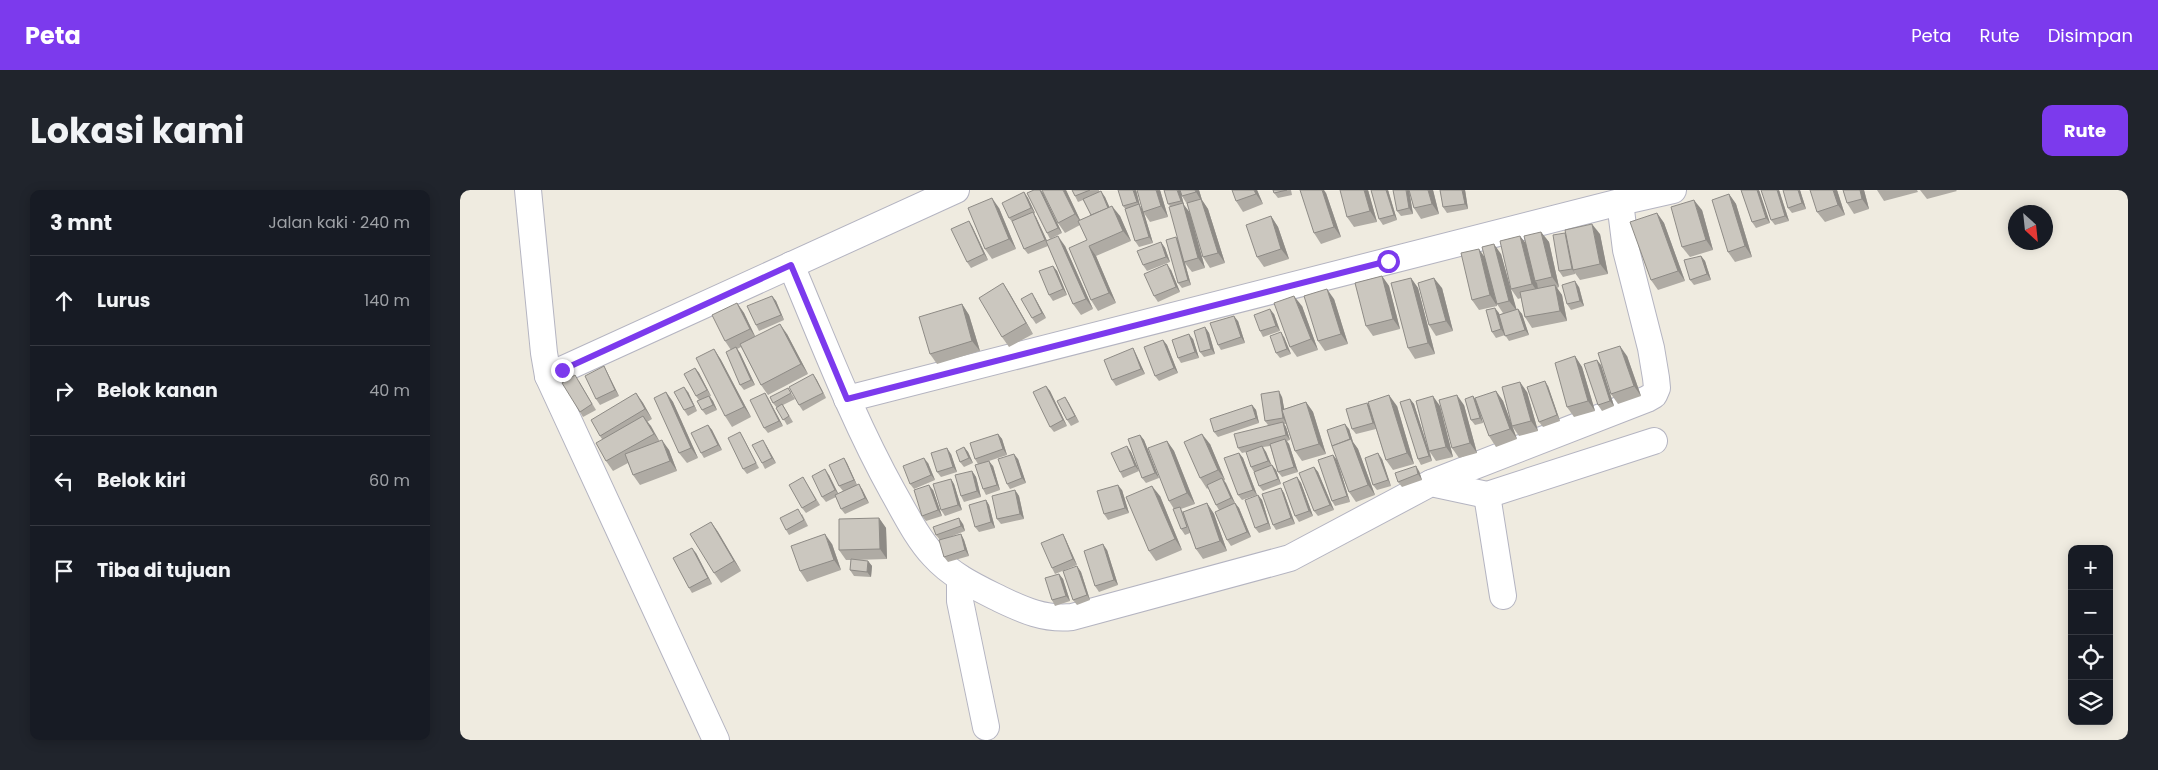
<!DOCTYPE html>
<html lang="id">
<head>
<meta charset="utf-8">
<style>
	:root { --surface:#171b24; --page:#20242c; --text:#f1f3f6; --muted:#9ea1a6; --line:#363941; --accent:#7c3aed }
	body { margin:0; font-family:Poppins,sans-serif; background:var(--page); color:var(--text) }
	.controls { position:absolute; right:15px; bottom:15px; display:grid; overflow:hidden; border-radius:10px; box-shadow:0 2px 12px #0003 }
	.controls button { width:45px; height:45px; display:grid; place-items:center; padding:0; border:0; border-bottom:1px solid var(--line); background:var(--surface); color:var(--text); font:25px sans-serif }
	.compass { position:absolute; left:1548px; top:15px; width:45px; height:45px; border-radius:50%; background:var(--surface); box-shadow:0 2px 12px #0003; rotate:153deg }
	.stop { position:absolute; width:15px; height:15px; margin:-11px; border:4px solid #7c3aed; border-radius:50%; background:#fff }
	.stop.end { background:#7c3aed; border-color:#fff; box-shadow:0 1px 5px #0008 }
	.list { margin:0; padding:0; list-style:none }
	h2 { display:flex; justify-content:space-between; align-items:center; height:65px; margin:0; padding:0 20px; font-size:21px }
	h2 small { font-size:16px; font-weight:400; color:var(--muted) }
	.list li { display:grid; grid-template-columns:32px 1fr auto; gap:15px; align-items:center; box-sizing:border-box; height:90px; padding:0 20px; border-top:1px solid var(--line) }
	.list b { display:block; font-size:19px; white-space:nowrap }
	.list em { font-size:16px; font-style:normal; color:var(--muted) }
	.icon { flex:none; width:28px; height:28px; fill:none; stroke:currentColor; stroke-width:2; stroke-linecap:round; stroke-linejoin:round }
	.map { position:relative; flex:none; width:1668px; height:550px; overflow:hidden; border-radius:10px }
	header { display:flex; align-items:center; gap:30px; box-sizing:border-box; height:70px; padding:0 25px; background:var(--accent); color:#fff }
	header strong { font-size:24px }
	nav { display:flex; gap:28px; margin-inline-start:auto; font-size:18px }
	.intro { display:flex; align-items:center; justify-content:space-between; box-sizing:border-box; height:120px; padding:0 30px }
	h1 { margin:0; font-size:35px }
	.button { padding:12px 22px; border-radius:10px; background:var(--accent); color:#fff; font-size:18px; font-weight:700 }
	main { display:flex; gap:30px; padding:0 30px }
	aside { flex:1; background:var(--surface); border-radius:10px; box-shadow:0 2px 12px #0003 }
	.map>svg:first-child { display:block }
</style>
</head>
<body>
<header>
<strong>Peta</strong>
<nav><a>Peta</a><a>Rute</a><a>Disimpan</a></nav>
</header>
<div class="intro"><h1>Lokasi kami</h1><a class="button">Rute</a></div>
<main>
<aside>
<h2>3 mnt<small>Jalan kaki · 240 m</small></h2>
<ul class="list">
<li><svg class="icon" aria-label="ahead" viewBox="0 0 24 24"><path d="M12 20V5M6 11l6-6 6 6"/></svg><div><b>Lurus</b></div><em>140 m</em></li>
<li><svg class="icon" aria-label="right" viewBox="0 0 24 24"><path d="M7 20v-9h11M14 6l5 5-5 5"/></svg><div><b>Belok kanan</b></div><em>40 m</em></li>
<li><svg class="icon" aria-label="left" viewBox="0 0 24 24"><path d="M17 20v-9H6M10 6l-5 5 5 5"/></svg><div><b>Belok kiri</b></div><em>60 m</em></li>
<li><svg class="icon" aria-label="arrive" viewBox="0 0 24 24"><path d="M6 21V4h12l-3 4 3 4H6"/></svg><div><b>Tiba di tujuan</b></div></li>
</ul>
</aside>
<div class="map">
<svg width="1668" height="550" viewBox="0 0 1668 550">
	<rect width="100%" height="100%" fill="#efebe0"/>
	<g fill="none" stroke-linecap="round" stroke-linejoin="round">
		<g stroke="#b4b4c1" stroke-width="28">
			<g id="street">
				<path d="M 68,0 L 84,163 L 88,186 L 256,550"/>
				<path d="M 331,75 C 363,151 393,230 433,302 C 445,323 457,348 474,366 C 492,386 516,397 540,409 C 563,420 585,430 612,427 L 830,368 L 971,293 L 1027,305 L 1194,251"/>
				<path d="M 88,186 L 496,0"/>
				<path d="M 387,209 L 1160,12 L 1213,0"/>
				<path d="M 971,293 L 1187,209 L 1194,205 L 1197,198 L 1196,188 L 1191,158 L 1166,60 L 1160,12"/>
				<path d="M 1027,305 L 1043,406"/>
				<path d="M 500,388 L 500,411 L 526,537"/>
			</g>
		</g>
		<use href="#street" stroke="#fff" stroke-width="26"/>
	</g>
	<g fill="#afaba4">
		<path d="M 574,0 L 581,0 L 583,3 L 602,43 L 590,49 L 587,43 Z"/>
		<path d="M 606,0 L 620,30 L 631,25 L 623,10 L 618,12 L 612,0 L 639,0 L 639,2 L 645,7 L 649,17 L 660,26 L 671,51 L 636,66 L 656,113 L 638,121 L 631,110 L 627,50 L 620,35 L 605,43 L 598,33 Z"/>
		<path d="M 676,0 L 680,16 L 682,18 L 700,0 L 708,27 L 690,32 L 684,23 L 693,53 L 679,57 L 675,51 L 666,20 L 663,16 Z"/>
		<path d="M 720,0 L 739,0 L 742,10 L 748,19 L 765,73 L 750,78 L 743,67 L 732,32 L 745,78 L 732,82 L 725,73 L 731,95 L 722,98 L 718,93 L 719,51 L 710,16 L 708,14 L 720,0 L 724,15 L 730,23 L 727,14 L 722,6 Z"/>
		<path d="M 797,0 L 803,14 L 783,22 L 776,11 Z"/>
		<path d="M 813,0 L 831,0 L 832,5 L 818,8 L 814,3 Z"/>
		<path d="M 908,0 L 917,32 L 894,37 L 887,27 Z"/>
		<path d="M 911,0 L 928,0 L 937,30 L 923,35 L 919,29 Z"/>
		<path d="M 949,0 L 953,24 L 941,26 L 937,21 Z"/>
		<path d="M 949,0 L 973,0 L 979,24 L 961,29 L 954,18 Z"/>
		<path d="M 980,0 L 1005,0 L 1008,19 L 987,23 L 983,17 Z"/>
		<path d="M 1281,0 L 1299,0 L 1310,33 L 1296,38 L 1292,32 Z"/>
		<path d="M 1319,0 L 1329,31 L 1315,35 L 1311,30 Z"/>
		<path d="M 1340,0 L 1346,19 L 1332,23 L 1328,18 Z"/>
		<path d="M 1377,0 L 1385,25 L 1365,32 L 1357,22 Z"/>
		<path d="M 1383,0 L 1404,0 L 1409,19 L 1394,24 L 1387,13 Z"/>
		<path d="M 1417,0 L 1457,0 L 1458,2 L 1424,11 Z"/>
		<path d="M 1460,0 L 1496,0 L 1497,1 L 1467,9 Z"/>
		<path d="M 564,2 L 568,8 L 575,23 L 574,24 L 576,27 L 587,51 L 605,56 L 633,119 L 621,125 L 613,114 L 588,56 L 568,64 L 564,59 L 553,33 L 549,28 Z"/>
		<path d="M 866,3 L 881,47 L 861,54 L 854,43 Z"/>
		<path d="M 1269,4 L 1276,14 L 1292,67 L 1275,72 L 1268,62 Z"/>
		<path d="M 539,18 L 556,59 L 532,69 L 525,59 Z"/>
		<path d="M 1242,20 L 1253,60 L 1230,67 L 1222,57 Z"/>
		<path d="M 1197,23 L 1204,33 L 1225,91 L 1198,100 L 1191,90 Z"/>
		<path d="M 811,26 L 818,37 L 829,69 L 804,77 L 797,67 Z"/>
		<path d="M 509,31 L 512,36 L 528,70 L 511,78 L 507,72 Z"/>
		<path d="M 1081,42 L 1089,52 L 1099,97 L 1097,98 L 1102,105 L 1107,131 L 1072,138 L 1065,127 L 1061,108 L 1058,109 L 1051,99 L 1060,46 L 1066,54 Z"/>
		<path d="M 1140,44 L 1148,84 L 1120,90 L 1115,83 L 1115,84 L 1103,87 L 1099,81 Z"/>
		<path d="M 701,52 L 705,58 L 710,72 L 687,81 L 683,75 Z"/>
		<path d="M 1041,64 L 1056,119 L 1058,119 L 1062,124 L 1069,145 L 1049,151 L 1045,145 L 1036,148 L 1032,142 L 1039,123 L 1039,125 L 1043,123 L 1037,114 L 1036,109 L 1037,116 L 1019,120 L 1012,110 L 1024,66 Z"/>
		<path d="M 1241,66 L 1245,71 L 1251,90 L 1234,95 L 1230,90 Z"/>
		<path d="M 593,76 L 597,81 L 607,105 L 593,111 L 589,105 Z"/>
		<path d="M 711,80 L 720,102 L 698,112 L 694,106 Z"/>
		<path d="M 922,86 L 929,96 L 940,139 L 913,146 L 906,136 Z"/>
		<path d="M 951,88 L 958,98 L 975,164 L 955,169 L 948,158 Z"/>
		<path d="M 543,93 L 550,104 L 573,144 L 549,157 L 542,147 Z"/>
		<path d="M 1119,97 L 1124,116 L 1111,120 L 1107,114 Z"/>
		<path d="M 982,98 L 993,141 L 976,146 L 969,135 Z"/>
		<path d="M 312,106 L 316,111 L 324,130 L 299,141 L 296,135 Z"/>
		<path d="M 575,108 L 586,128 L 576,134 L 572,128 Z"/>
		<path d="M 874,109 L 888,154 L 865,161 L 858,151 Z"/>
		<path d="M 277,113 L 284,123 L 295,147 L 327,144 L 348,184 L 308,205 L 301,195 L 281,157 L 277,159 L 280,163 L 295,195 L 284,200 L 280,195 L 271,160 L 265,151 Z"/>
		<path d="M 502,114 L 509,125 L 520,161 L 477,174 L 470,164 Z"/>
		<path d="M 842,116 L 858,160 L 837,167 L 830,157 Z"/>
		<path d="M 814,124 L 820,141 L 803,147 L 800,141 Z"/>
		<path d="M 778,131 L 785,153 L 761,160 L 758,155 Z"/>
		<path d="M 745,137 L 749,143 L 755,164 L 744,167 L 740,162 Z"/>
		<path d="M 824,147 L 831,164 L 820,168 L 816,163 Z"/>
		<path d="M 733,149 L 739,168 L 721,173 L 718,168 Z"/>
		<path d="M 703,150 L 707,155 L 718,183 L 699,191 L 695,186 Z"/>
		<path d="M 673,158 L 676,164 L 685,184 L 656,196 L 652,190 Z"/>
		<path d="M 254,159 L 261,170 L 291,227 L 272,237 L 265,226 Z"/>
		<path d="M 1115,166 L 1122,177 L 1135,221 L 1114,227 L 1107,217 Z"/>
		<path d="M 1167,166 L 1181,206 L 1158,214 L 1151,204 Z"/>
		<path d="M 1141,175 L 1154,216 L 1142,221 L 1138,215 Z"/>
		<path d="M 144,176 L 159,206 L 140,215 L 136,209 Z"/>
		<path d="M 235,178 L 239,183 L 251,206 L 250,206 L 253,211 L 257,220 L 246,225 L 242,220 L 239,210 L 236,206 Z"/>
		<path d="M 353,184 L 366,208 L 343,221 L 339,215 Z"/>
		<path d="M 119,191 L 136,220 L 123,227 L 120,222 Z"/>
		<path d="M 586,196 L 590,201 L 607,236 L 594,242 L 590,237 Z"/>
		<path d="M 1088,196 L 1100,231 L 1083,237 L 1079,232 Z"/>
		<path d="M 328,198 L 335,209 L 323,215 L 333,232 L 327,235 L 317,218 L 313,213 Z"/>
		<path d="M 1036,201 L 1043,211 L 1057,249 L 1036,257 L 1029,246 L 1019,219 L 1023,233 L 1015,235 L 1011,230 L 1013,206 L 1016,210 Z"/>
		<path d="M 206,202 L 213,212 L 238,268 L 227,273 L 219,263 Z"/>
		<path d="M 228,202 L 237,221 L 228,226 L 224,220 Z"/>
		<path d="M 1067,202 L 1078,241 L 1059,246 L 1052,236 Z"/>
		<path d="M 176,203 L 183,213 L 192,229 L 187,232 L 199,251 L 209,260 L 217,281 L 180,295 L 173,285 L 168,273 L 153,281 L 146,271 L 142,249 L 140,246 Z"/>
		<path d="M 305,203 L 308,208 L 323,236 L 308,243 L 304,238 Z"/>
		<path d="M 605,207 L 619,232 L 611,236 L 607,230 Z"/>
		<path d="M 822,207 L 824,219 L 846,212 L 853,222 L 866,264 L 842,271 L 835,261 L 826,234 L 824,234 L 826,237 L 830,250 L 827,251 L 829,254 L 838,282 L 822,287 L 818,282 L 810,256 L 803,257 L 806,262 L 811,275 L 812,275 L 816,280 L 821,294 L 803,301 L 799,296 L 794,282 L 791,277 L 790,261 L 782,263 L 778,258 L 808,235 L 805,231 Z"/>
		<path d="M 950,209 L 954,214 L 967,255 L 980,216 L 993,267 L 976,271 L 970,262 L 972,271 L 961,275 L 958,269 Z"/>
		<path d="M 907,213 L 909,216 L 937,216 L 954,274 L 933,280 L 926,270 L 916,239 L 896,244 L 892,239 Z"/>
		<path d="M 792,215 L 796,220 L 799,233 L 758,247 L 754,242 Z"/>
		<path d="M 1004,215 L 1017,263 L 999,268 L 992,258 Z"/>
		<path d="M 248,235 L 252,240 L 262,260 L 244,268 L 241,263 Z"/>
		<path d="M 889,239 L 893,252 L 898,259 L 915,305 L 896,312 L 889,302 L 877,270 L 890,312 L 875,316 L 872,311 L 873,265 L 877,270 Z"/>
		<path d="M 280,242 L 283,247 L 299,278 L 287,284 L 283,279 Z"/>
		<path d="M 538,244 L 542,249 L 547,265 L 526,272 L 533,276 L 540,300 L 526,305 L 523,299 L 518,274 L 515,269 Z"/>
		<path d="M 680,245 L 684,250 L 699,288 L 686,293 L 682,288 Z"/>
		<path d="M 707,251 L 714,261 L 735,314 L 721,319 L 723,322 L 747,313 L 754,324 L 767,361 L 743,369 L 736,359 L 730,343 L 725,345 L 721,339 L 714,319 L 709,311 Z"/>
		<path d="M 750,254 L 765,290 L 764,291 L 775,313 L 779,318 L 791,347 L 771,356 L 767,350 L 759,320 L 756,315 L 748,298 L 747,299 L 740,288 Z"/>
		<path d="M 306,255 L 316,273 L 305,279 L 302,273 Z"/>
		<path d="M 667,256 L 671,262 L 679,281 L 663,288 L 660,282 Z"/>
		<path d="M 504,257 L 508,262 L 513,273 L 504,277 L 500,272 Z"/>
		<path d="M 779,263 L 783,268 L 797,305 L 782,310 L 778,305 Z"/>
		<path d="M 491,264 L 497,282 L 481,287 L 477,282 Z"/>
		<path d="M 384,268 L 387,273 L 397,295 L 402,299 L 409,313 L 385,324 L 381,319 L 376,307 L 366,312 L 362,307 L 369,285 L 378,304 L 383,301 L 379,296 Z"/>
		<path d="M 558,269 L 566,293 L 550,299 L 547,294 Z"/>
		<path d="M 922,269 L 931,296 L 917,300 L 913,295 Z"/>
		<path d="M 468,273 L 475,290 L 454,299 L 450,294 Z"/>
		<path d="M 854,277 L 858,282 L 874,320 L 858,326 L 854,321 Z"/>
		<path d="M 512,281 L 516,287 L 521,307 L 504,312 L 501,306 Z"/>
		<path d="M 959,281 L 962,290 L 942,297 L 938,292 Z"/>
		<path d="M 343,287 L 360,315 L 346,323 L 342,318 Z"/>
		<path d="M 837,287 L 841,293 L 853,326 L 839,332 L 835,326 Z"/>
		<path d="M 491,289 L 494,294 L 502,320 L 485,326 L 481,320 Z"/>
		<path d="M 821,298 L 824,303 L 835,334 L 816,340 L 813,335 Z"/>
		<path d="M 473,300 L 482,326 L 466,331 L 462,326 Z"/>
		<path d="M 555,300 L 559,306 L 564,329 L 541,334 L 537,329 Z"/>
		<path d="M 662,300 L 669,323 L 648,330 L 644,324 Z"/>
		<path d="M 798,305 L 802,310 L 811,339 L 799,343 L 795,338 Z"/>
		<path d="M 700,306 L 722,360 L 696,371 L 689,361 Z"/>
		<path d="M 526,310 L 529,315 L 535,338 L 519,342 L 515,337 Z"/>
		<path d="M 342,324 L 348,336 L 329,345 L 326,340 Z"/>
		<path d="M 419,328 L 426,338 L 427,369 L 395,370 L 408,371 L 412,376 L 411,387 L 394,386 L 390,380 L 391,370 L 386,370 L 379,360 Z"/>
		<path d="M 251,332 L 258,342 L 281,381 L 261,393 L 254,383 Z"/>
		<path d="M 503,334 L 505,341 L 485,349 L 501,344 L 504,350 L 509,366 L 488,372 L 484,367 L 480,350 L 476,345 Z"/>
		<path d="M 603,344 L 606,350 L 617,375 L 595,384 L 592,378 Z"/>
		<path d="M 372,354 L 381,380 L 347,392 L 340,381 Z"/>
		<path d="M 647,360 L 658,395 L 639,402 L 635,396 Z"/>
		<path d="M 236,363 L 252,394 L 232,403 L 229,398 Z"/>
		<path d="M 617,376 L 621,382 L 630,410 L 617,415 L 613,410 Z"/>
		<path d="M 599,384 L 603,389 L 610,411 L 595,416 L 592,410 Z"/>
	</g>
	<g fill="#8e8b86">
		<path d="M 580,0 L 583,3 L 602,43 L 598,38 Z"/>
		<path d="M 603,0 L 606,0 L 622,34 L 615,24 Z"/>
		<path d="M 673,0 L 676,0 L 680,16 L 683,20 L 693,53 L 689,47 L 680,16 L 677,12 Z"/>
		<path d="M 696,0 L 700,0 L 708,27 L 701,16 Z"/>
		<path d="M 717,0 L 720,0 L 724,15 L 730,23 L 745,78 L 738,68 L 723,14 L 721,11 Z"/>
		<path d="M 735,0 L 739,0 L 742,10 L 748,19 L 765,73 L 758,63 L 742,12 L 736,2 Z"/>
		<path d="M 794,0 L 797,0 L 803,14 L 796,4 Z"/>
		<path d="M 862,0 L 864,0 L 866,3 L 881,47 L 874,37 Z"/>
		<path d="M 904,0 L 908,0 L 917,32 L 910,21 Z"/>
		<path d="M 926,0 L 928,0 L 937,30 L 934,25 Z"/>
		<path d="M 946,0 L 949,0 L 953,24 L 949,18 Z"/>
		<path d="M 968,0 L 973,0 L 979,24 L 972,14 Z"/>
		<path d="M 1002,0 L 1005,0 L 1008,19 L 1005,14 Z"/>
		<path d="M 1297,0 L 1299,0 L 1310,33 L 1306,28 Z"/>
		<path d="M 1317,0 L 1319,0 L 1329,31 L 1325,26 Z"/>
		<path d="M 1338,0 L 1340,0 L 1346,19 L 1342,13 Z"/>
		<path d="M 1373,0 L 1377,0 L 1385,25 L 1378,15 Z"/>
		<path d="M 1400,0 L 1404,0 L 1409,19 L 1402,9 Z"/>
		<path d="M 641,1 L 645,7 L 653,25 L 649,20 Z"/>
		<path d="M 564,2 L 568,8 L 575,23 L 571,18 Z"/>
		<path d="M 1269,4 L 1276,14 L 1292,67 L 1285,56 Z"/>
		<path d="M 532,8 L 539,18 L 556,59 L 549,49 Z"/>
		<path d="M 1234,10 L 1242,20 L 1253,60 L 1246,50 Z"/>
		<path d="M 652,16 L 660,26 L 671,51 L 663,41 Z"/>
		<path d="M 573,22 L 576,27 L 589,55 L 585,50 Z"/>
		<path d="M 1197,23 L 1204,33 L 1225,91 L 1218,81 Z"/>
		<path d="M 811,26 L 818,37 L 829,69 L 821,59 Z"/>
		<path d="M 509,31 L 512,36 L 528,70 L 524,64 Z"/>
		<path d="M 1132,34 L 1140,44 L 1148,84 L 1140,74 Z"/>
		<path d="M 1081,42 L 1089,52 L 1099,97 L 1092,87 Z"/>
		<path d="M 1105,43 L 1109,48 L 1113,80 L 1115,84 L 1112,79 Z"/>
		<path d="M 598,46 L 605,56 L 633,119 L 626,109 Z"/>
		<path d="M 1060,46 L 1068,56 L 1075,91 L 1077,93 L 1079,104 L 1072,94 Z"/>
		<path d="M 716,47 L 719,52 L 731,95 L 728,90 Z"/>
		<path d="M 701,52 L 705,58 L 710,72 L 706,67 Z"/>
		<path d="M 1034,54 L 1041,64 L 1057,121 L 1049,111 Z"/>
		<path d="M 629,56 L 636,66 L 656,113 L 649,103 Z"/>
		<path d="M 1019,59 L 1026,69 L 1037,116 L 1030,105 Z"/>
		<path d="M 1241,66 L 1245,71 L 1251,90 L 1247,84 Z"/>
		<path d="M 707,74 L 711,80 L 720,102 L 716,97 Z"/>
		<path d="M 593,76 L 597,81 L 607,105 L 603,99 Z"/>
		<path d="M 922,86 L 929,96 L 940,139 L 933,129 Z"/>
		<path d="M 951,88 L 958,98 L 975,164 L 968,153 Z"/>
		<path d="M 974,88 L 982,98 L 993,141 L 986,131 Z"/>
		<path d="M 1115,91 L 1119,97 L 1124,116 L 1120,111 Z"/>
		<path d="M 543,93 L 550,104 L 573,144 L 566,133 Z"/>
		<path d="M 1095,95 L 1102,105 L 1107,131 L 1100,121 Z"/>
		<path d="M 867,99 L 874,109 L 888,154 L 881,144 Z"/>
		<path d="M 572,103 L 575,108 L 586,128 L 582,123 Z"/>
		<path d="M 312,106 L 316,111 L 324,130 L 321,125 Z"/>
		<path d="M 834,106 L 842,116 L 858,160 L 851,149 Z"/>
		<path d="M 277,113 L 284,123 L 297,150 L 290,139 Z"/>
		<path d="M 502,114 L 509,125 L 520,161 L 512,151 Z"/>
		<path d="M 1035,118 L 1039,123 L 1045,145 L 1041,139 Z"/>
		<path d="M 810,119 L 814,124 L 820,141 L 816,136 Z"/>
		<path d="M 1058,119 L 1062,124 L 1069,145 L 1065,140 Z"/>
		<path d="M 774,126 L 778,131 L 785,153 L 781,147 Z"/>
		<path d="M 320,134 L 327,144 L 348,184 L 341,174 Z"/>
		<path d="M 745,137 L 749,143 L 755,164 L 751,159 Z"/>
		<path d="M 821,142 L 824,147 L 831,164 L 827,159 Z"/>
		<path d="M 729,144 L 733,149 L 739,168 L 735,162 Z"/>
		<path d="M 703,150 L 707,155 L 718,183 L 714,178 Z"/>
		<path d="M 1160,156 L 1167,166 L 1181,206 L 1174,196 Z"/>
		<path d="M 276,157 L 280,163 L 295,195 L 291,190 Z"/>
		<path d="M 673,158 L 676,164 L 685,184 L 681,179 Z"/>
		<path d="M 254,159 L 261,170 L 291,227 L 284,217 Z"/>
		<path d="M 1115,166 L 1122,177 L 1135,221 L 1128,211 Z"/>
		<path d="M 1137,170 L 1141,175 L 1154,216 L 1150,211 Z"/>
		<path d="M 144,176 L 159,206 L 155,200 Z"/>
		<path d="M 235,178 L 239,183 L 251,206 L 247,200 Z"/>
		<path d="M 353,184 L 357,190 L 366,208 L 363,203 Z"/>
		<path d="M 1085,191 L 1088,196 L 1100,231 L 1097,225 Z"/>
		<path d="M 1060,192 L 1067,202 L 1078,241 L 1071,231 Z"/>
		<path d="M 586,196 L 590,201 L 607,236 L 603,230 Z"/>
		<path d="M 224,197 L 228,202 L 237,221 L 234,216 Z"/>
		<path d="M 819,201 L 822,207 L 827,234 L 823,228 Z"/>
		<path d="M 1036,201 L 1043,211 L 1057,249 L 1050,239 Z"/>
		<path d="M 206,202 L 213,212 L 238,268 L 231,258 Z"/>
		<path d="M 176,203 L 183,213 L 192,229 L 185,219 Z"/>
		<path d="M 305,203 L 308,208 L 323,236 L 319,231 Z"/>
		<path d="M 929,205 L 937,216 L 954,274 L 947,263 Z"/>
		<path d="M 997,205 L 1004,215 L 1017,263 L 1010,253 Z"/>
		<path d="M 249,206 L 253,211 L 257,220 L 253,215 Z"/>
		<path d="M 973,206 L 980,216 L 993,267 L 986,257 Z"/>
		<path d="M 1013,206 L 1017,212 L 1023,233 L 1020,228 Z"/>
		<path d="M 605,207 L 609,213 L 619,232 L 615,226 Z"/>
		<path d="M 950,209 L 954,214 L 972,271 L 969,266 Z"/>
		<path d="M 846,212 L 853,222 L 866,264 L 859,254 Z"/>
		<path d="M 907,213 L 911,218 L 917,238 L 913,233 Z"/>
		<path d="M 792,215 L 796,220 L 799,233 L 796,228 Z"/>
		<path d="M 183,226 L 191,236 L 201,254 L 194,244 Z"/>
		<path d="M 823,232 L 826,237 L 830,250 L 826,245 Z"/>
		<path d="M 885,234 L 889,239 L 893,252 L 898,259 L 915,305 L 908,295 L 890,250 Z"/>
		<path d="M 248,235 L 252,240 L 262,260 L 258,255 Z"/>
		<path d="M 538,244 L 542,249 L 547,265 L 543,259 Z"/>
		<path d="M 742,244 L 750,254 L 765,290 L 758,280 Z"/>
		<path d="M 680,245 L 684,250 L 699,288 L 695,283 Z"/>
		<path d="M 825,249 L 829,254 L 838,282 L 834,277 Z"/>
		<path d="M 202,250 L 209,260 L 217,281 L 210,271 Z"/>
		<path d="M 303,250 L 306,255 L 316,273 L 312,268 Z"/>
		<path d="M 707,251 L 714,261 L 735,314 L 727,303 Z"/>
		<path d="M 667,256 L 671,262 L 679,281 L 675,276 Z"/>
		<path d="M 802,256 L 806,262 L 812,276 L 808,271 Z"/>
		<path d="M 504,257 L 508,262 L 513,273 L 509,268 Z"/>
		<path d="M 487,258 L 491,264 L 497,282 L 493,277 Z"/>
		<path d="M 779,263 L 783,268 L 797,305 L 793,300 Z"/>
		<path d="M 918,263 L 922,269 L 931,296 L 928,290 Z"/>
		<path d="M 554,264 L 558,269 L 566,293 L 562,288 Z"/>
		<path d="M 873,265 L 877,270 L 890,312 L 887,306 Z"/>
		<path d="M 384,268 L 387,273 L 397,295 L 394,290 Z"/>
		<path d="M 464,268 L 468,273 L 475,290 L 471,285 Z"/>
		<path d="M 529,271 L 533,276 L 540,300 L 537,295 Z"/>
		<path d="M 812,275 L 816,280 L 821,294 L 818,289 Z"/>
		<path d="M 956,276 L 959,281 L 962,290 L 958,284 Z"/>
		<path d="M 854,277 L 858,282 L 874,320 L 870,315 Z"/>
		<path d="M 365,279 L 369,285 L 379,305 L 375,300 Z"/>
		<path d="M 512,281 L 516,287 L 521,307 L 517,301 Z"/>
		<path d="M 837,287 L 841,293 L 853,326 L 849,321 Z"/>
		<path d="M 762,288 L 766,293 L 775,313 L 771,308 Z"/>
		<path d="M 491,289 L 494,294 L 502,320 L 498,315 Z"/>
		<path d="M 399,294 L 402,299 L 409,313 L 405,308 Z"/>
		<path d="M 469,295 L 473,300 L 482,326 L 478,320 Z"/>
		<path d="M 658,295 L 662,300 L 669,323 L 665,318 Z"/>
		<path d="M 692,296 L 700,306 L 722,360 L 715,349 Z"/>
		<path d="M 821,298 L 824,303 L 835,334 L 831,328 Z"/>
		<path d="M 555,300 L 559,306 L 564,329 L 560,324 Z"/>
		<path d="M 798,305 L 802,310 L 811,339 L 808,333 Z"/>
		<path d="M 526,310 L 529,315 L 535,338 L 531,332 Z"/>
		<path d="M 747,313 L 754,324 L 767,361 L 760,351 Z"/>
		<path d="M 775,313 L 779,318 L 791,347 L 787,342 Z"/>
		<path d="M 419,328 L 426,338 L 427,369 L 420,359 Z"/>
		<path d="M 499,328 L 503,334 L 505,341 L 501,336 Z"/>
		<path d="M 251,332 L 258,342 L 281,381 L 274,371 Z"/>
		<path d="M 365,344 L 372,354 L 381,380 L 374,370 Z"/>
		<path d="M 501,344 L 504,350 L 509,366 L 505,360 Z"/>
		<path d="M 603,344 L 606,350 L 617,375 L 613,369 Z"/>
		<path d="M 643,354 L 647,360 L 658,395 L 654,390 Z"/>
		<path d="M 232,358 L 236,363 L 252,394 L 248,388 Z"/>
		<path d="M 408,371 L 412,376 L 411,387 L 407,382 Z"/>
		<path d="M 617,376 L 621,382 L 630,410 L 627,405 Z"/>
		<path d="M 599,384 L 603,389 L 610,411 L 606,406 Z"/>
	</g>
	<g fill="#cbc7bf" stroke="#8e8b86">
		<path d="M 574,0 L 580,0 L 598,38 L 587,43 L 567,3 Z"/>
		<path d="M 582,0 L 603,0 L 615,24 L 598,33 Z"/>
		<path d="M 612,0 L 630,0 L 615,6 Z"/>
		<path d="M 658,0 L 673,0 L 677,12 L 663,16 Z"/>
		<path d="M 677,0 L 696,0 L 701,16 L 683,22 Z"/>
		<path d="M 704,0 L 717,0 L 721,11 L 708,14 Z"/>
		<path d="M 720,0 L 735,0 L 736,2 L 722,6 Z"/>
		<path d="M 772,0 L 794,0 L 796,4 L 776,11 Z"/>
		<path d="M 813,0 L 827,0 L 814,3 Z"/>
		<path d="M 840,0 L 862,0 L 874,37 L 854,43 Z"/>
		<path d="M 880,0 L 904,0 L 910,21 L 887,27 Z"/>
		<path d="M 911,0 L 926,0 L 934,25 L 919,29 Z"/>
		<path d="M 933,0 L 946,0 L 949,18 L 937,21 Z"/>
		<path d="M 949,0 L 968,0 L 972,14 L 954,18 Z"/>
		<path d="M 980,0 L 1002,0 L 1005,14 L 983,17 Z"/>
		<path d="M 1281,0 L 1297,0 L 1306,28 L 1292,32 Z"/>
		<path d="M 1301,0 L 1317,0 L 1325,26 L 1311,30 Z"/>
		<path d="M 1323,0 L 1338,0 L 1342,13 L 1328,18 Z"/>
		<path d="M 1350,0 L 1373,0 L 1378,15 L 1357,22 Z"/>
		<path d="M 1383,0 L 1400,0 L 1402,9 L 1387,13 Z"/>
		<path d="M 641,1 L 648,18 L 631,25 L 623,9 Z"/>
		<path d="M 564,2 L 571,18 L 549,28 L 542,13 Z"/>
		<path d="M 1269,4 L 1285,56 L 1268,62 L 1252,10 Z"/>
		<path d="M 532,8 L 549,49 L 525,59 L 508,18 Z"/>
		<path d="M 741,9 L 758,63 L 743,67 L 727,13 Z"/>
		<path d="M 1234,10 L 1246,50 L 1222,57 L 1211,17 Z"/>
		<path d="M 723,13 L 738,68 L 724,72 L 709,17 Z"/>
		<path d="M 679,14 L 689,47 L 675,51 L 665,19 Z"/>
		<path d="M 652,16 L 663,41 L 629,56 L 649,103 L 631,110 L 609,58 L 627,50 L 618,31 Z"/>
		<path d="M 573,22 L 585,50 L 564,59 L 552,31 Z"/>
		<path d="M 1197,23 L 1218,81 L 1191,90 L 1170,32 Z"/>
		<path d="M 811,26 L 821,59 L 797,67 L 786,35 Z"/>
		<path d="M 509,31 L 524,64 L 507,72 L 491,39 Z"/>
		<path d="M 1132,34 L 1140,74 L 1113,80 L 1105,40 Z"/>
		<path d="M 1081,42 L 1092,87 L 1075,91 L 1064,46 Z"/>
		<path d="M 1105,43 L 1112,79 L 1099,81 L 1093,45 Z"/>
		<path d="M 598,46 L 626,109 L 613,114 L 586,51 Z"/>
		<path d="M 1060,46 L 1072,94 L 1051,99 L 1040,51 Z"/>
		<path d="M 716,47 L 728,90 L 718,93 L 706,50 Z"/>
		<path d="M 701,52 L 706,67 L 683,75 L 677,61 Z"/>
		<path d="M 1034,54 L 1049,111 L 1037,114 L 1022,57 Z"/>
		<path d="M 1019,59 L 1030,105 L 1012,110 L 1001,63 Z"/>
		<path d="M 1241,66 L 1247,84 L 1230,90 L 1224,70 Z"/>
		<path d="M 707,74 L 716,97 L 694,106 L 684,84 Z"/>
		<path d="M 593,76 L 603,99 L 589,105 L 579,81 Z"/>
		<path d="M 922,86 L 933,129 L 906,136 L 895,93 Z"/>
		<path d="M 951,88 L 968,153 L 948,158 L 931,93 Z"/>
		<path d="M 974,88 L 986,131 L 969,135 L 958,93 Z"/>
		<path d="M 1115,91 L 1120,111 L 1107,114 L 1102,95 Z"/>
		<path d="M 543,93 L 566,133 L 542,147 L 519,108 Z"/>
		<path d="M 1095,95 L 1100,121 L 1065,127 L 1060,102 Z"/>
		<path d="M 867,99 L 881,144 L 858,151 L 844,106 Z"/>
		<path d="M 572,103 L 582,123 L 572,128 L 561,109 Z"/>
		<path d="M 312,106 L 321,125 L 296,135 L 287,116 Z"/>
		<path d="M 834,106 L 851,149 L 830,157 L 814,113 Z"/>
		<path d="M 277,113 L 290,139 L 265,151 L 252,125 Z"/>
		<path d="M 502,114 L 512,151 L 470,164 L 459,127 Z"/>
		<path d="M 1035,118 L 1041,139 L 1032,142 L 1026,120 Z"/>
		<path d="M 810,119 L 816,136 L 800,141 L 794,125 Z"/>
		<path d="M 1058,119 L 1065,140 L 1045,146 L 1039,125 Z"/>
		<path d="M 774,126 L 781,147 L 758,155 L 750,133 Z"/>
		<path d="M 320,134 L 341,174 L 301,195 L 280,154 Z"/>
		<path d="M 745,137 L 751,159 L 740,162 L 734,141 Z"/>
		<path d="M 821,142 L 827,159 L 816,163 L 810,146 Z"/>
		<path d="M 729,144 L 735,162 L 718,168 L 712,150 Z"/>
		<path d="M 703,150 L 714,178 L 695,186 L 684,157 Z"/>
		<path d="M 1160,156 L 1174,196 L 1151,204 L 1138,163 Z"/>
		<path d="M 276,157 L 291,190 L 280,195 L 266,162 Z"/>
		<path d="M 673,158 L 681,179 L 652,190 L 644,170 Z"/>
		<path d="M 254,159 L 284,217 L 265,226 L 236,168 Z"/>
		<path d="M 1115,166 L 1128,211 L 1107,217 L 1095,173 Z"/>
		<path d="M 1137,170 L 1150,211 L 1138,215 L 1124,174 Z"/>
		<path d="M 144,176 L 155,200 L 136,209 L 125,186 Z"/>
		<path d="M 235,178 L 247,200 L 236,206 L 224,184 Z"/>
		<path d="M 353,184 L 363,203 L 339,215 L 329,197 Z"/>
		<path d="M 115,185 L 132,214 L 120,222 L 102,193 Z"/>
		<path d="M 1085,191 L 1097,225 L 1079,232 L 1067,197 Z"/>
		<path d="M 1060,192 L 1071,231 L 1052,236 L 1042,197 Z"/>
		<path d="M 586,196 L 603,230 L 590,237 L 573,202 Z"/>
		<path d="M 224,197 L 234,216 L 224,220 L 214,202 Z"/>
		<path d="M 328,198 L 331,203 L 313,213 L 310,207 Z"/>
		<path d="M 819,201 L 823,228 L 805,231 L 801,204 Z"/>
		<path d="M 1036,201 L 1050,239 L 1029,246 L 1015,208 Z"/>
		<path d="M 206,202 L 231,258 L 219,263 L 194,208 Z"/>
		<path d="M 176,203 L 185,219 L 140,246 L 131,230 Z"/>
		<path d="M 305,203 L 319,231 L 304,238 L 290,210 Z"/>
		<path d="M 929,205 L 947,263 L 926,270 L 908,212 Z"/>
		<path d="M 997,205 L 1010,253 L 992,258 L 979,210 Z"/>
		<path d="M 249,206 L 253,215 L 242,220 L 237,211 Z"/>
		<path d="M 973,206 L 986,257 L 969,261 L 956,211 Z"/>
		<path d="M 1013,206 L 1020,228 L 1011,230 L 1005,209 Z"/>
		<path d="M 605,207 L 615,226 L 607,230 L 597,211 Z"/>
		<path d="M 950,209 L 969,266 L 958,269 L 940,212 Z"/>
		<path d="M 846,212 L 859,254 L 835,261 L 822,220 Z"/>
		<path d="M 907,213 L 913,233 L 892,239 L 886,219 Z"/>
		<path d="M 322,214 L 329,226 L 323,230 L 316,218 Z"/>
		<path d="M 792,215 L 796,228 L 754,242 L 750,229 Z"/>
		<path d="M 183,226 L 194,244 L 146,271 L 136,253 Z"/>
		<path d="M 823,232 L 826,245 L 778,258 L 774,244 Z"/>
		<path d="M 885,234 L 890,249 L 872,256 L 867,240 Z"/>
		<path d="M 248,235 L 258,255 L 241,263 L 231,243 Z"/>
		<path d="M 280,242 L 296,273 L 283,279 L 268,248 Z"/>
		<path d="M 538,244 L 543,259 L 515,269 L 510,253 Z"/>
		<path d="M 742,244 L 758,280 L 740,288 L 724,252 Z"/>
		<path d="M 680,245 L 695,283 L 682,288 L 668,249 Z"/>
		<path d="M 825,249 L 834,277 L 818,282 L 810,254 Z"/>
		<path d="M 891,249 L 908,295 L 889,302 L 872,256 Z"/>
		<path d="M 202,250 L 210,271 L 173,285 L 165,264 Z"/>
		<path d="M 303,250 L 312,268 L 302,273 L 292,255 Z"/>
		<path d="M 707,251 L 727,303 L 709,311 L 688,258 Z"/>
		<path d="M 667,256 L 675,276 L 660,282 L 651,263 Z"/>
		<path d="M 802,256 L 808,271 L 791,277 L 786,262 Z"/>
		<path d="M 504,257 L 509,268 L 500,272 L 496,261 Z"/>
		<path d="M 487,258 L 493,277 L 477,282 L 471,263 Z"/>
		<path d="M 779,263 L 793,300 L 778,305 L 764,268 Z"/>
		<path d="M 918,263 L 928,290 L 913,295 L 905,268 Z"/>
		<path d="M 554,264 L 562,288 L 547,294 L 538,269 Z"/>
		<path d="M 873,265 L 887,306 L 872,311 L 858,270 Z"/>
		<path d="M 384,268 L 394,290 L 379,296 L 369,275 Z"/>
		<path d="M 464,268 L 471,285 L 450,294 L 443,276 Z"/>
		<path d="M 529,271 L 537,295 L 523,299 L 515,275 Z"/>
		<path d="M 812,275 L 818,289 L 799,296 L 794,282 Z"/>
		<path d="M 956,276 L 958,284 L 938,292 L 935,283 Z"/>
		<path d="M 854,277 L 870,315 L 854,321 L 839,283 Z"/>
		<path d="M 365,279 L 375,300 L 362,307 L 352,286 Z"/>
		<path d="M 512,281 L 517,301 L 501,306 L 495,285 Z"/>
		<path d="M 343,287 L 356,310 L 342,318 L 329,295 Z"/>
		<path d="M 837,287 L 849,321 L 835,326 L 823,293 Z"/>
		<path d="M 762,288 L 771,308 L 756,315 L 747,295 Z"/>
		<path d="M 491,289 L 498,315 L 481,320 L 473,294 Z"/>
		<path d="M 399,294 L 405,308 L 381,319 L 375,305 Z"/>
		<path d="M 469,295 L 478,320 L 462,326 L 454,300 Z"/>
		<path d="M 658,295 L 665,318 L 644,324 L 637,301 Z"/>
		<path d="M 692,296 L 715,349 L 689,361 L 666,307 Z"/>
		<path d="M 821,298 L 831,328 L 813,335 L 802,304 Z"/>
		<path d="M 555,300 L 560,324 L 537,329 L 532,306 Z"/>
		<path d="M 798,305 L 808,333 L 795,338 L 785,310 Z"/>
		<path d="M 526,310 L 531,332 L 515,337 L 509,315 Z"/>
		<path d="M 747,313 L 760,351 L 736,359 L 723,322 Z"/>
		<path d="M 775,313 L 787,342 L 767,350 L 755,322 Z"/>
		<path d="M 720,317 L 727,337 L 721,339 L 713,319 Z"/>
		<path d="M 338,319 L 344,330 L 326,340 L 320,328 Z"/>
		<path d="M 419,328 L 420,359 L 379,360 L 379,329 Z"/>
		<path d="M 499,328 L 501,336 L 476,345 L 473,337 Z"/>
		<path d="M 251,332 L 274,371 L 254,383 L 230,344 Z"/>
		<path d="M 365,344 L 374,370 L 340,381 L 331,356 Z"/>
		<path d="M 501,344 L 505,360 L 484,367 L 479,350 Z"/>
		<path d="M 603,344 L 613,369 L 592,378 L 581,353 Z"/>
		<path d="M 643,354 L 654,390 L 635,396 L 624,361 Z"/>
		<path d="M 232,358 L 248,388 L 229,398 L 213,368 Z"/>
		<path d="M 391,369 L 408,371 L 407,382 L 390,380 Z"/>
		<path d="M 617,376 L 627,405 L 613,410 L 603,381 Z"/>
		<path d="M 599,384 L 606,406 L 592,410 L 585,388 Z"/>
	</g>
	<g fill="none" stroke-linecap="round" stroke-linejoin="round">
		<path stroke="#7c3aed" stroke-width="6" d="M 102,180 L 331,75 L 387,209 L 928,71"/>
	</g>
</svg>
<div class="controls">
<button>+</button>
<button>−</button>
<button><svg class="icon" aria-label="locate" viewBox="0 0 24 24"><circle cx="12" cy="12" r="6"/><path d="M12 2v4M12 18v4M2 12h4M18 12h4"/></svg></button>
<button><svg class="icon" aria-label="layers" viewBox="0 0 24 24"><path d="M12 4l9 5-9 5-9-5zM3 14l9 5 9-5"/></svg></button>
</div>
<svg class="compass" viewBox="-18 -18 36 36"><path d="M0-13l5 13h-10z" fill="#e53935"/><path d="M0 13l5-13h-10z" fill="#9ea1a6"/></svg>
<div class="stop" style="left:928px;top:71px"></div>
<div class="stop end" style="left:102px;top:180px"></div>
</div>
</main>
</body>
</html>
